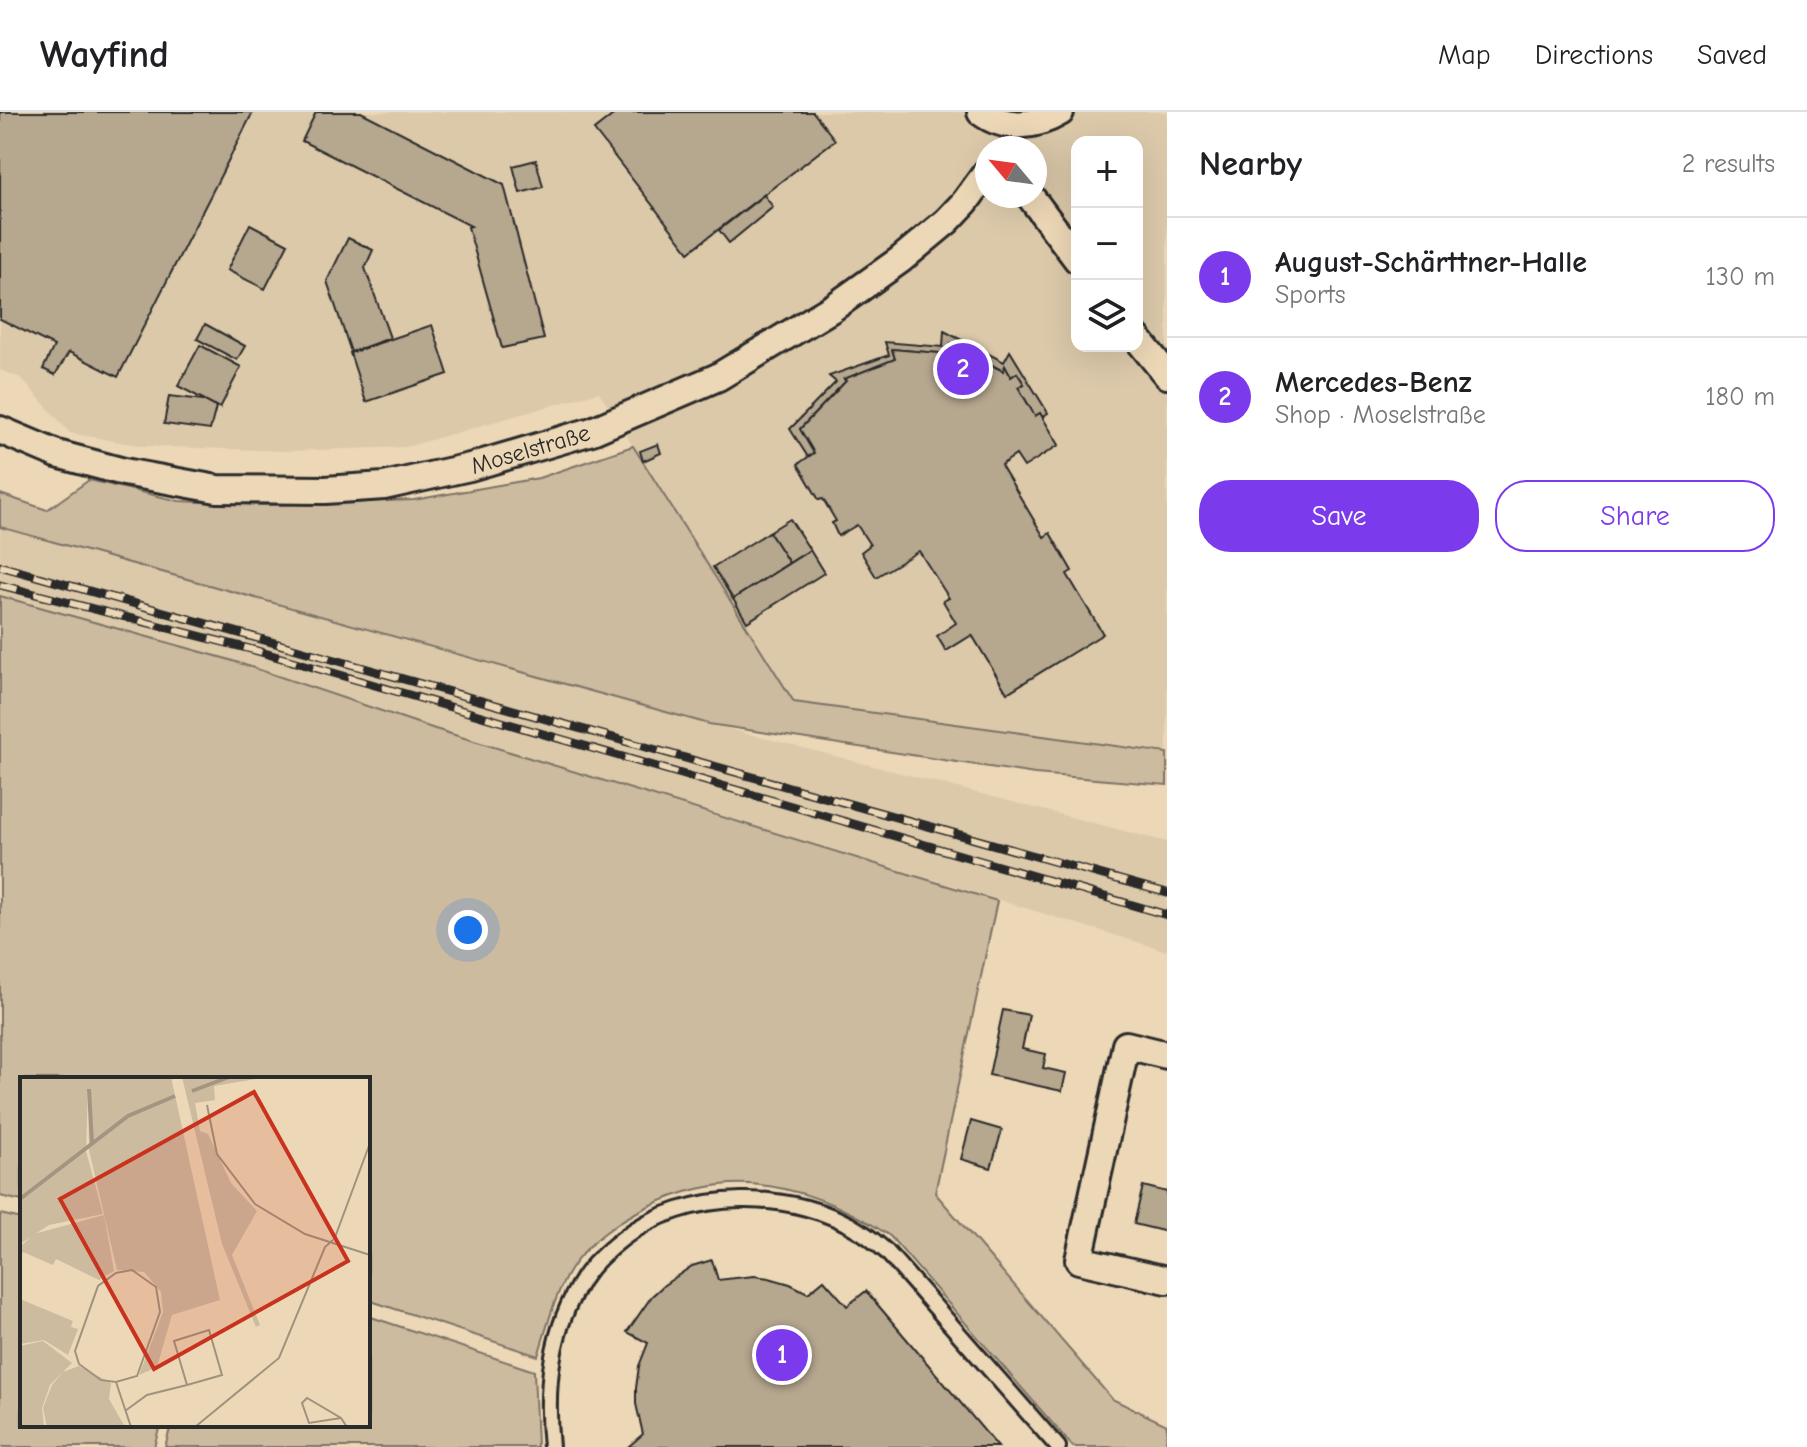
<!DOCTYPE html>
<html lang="en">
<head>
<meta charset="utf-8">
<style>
	:root { --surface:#fff; --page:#f2f2f2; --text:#202124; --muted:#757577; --line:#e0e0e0; --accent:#7c3aed }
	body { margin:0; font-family:"Comic Neue",sans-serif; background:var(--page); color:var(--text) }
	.controls { position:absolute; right:24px; top:24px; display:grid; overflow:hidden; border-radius:16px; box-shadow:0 8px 32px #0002 }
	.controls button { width:72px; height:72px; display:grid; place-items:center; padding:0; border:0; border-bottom:2px solid var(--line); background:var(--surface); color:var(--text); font:40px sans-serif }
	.compass { position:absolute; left:975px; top:24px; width:72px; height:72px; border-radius:50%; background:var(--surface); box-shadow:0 8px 32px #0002; rotate:299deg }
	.you { position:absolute; left:468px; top:818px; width:28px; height:28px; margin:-20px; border:6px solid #fff; border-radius:50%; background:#1a73e8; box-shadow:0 0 0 12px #1a73e833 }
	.badge { display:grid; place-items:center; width:52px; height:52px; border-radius:50%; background:var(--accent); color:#fff; font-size:26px; font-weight:700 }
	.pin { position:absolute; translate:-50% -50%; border:4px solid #fff; box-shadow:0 2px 8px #0006 }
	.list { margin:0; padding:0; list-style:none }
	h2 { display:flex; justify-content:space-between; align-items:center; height:104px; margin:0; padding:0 32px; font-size:34px }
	h2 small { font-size:26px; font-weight:400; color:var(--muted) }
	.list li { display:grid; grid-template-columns:52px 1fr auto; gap:24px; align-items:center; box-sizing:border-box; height:120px; padding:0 32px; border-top:2px solid var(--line) }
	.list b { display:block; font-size:30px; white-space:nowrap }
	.list p { margin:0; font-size:26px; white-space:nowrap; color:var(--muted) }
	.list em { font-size:26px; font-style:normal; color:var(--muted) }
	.actions { display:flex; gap:16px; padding:24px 32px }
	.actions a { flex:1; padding:18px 0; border:2px solid var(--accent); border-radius:32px; text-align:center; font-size:28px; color:var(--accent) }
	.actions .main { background:var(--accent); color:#fff }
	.icon { flex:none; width:44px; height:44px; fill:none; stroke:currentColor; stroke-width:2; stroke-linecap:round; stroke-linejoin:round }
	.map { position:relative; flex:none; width:1167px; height:1335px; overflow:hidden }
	header { display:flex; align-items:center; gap:48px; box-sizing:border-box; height:112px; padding:0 40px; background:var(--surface); border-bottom:2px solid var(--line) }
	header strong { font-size:38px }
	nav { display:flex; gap:44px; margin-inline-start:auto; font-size:28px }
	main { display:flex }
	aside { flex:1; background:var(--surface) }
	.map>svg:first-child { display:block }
</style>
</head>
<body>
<header>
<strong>Wayfind</strong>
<nav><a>Map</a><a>Directions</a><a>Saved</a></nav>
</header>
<main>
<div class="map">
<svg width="1167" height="1335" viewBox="0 0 1167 1335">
	<rect width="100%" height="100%" fill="#ecd7b6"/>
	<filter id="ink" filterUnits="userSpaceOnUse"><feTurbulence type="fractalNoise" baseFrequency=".0125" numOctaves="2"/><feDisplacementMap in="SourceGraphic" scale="16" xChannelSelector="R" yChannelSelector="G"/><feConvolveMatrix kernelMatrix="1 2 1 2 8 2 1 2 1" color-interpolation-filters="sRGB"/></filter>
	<g filter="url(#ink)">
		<g fill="#dcc9aa" fill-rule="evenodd">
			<path d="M 0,0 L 1167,0 L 1167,641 L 794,590 L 599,280 L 406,335 L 285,339 L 143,334 L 70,321 L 21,266 L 0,258 ZM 1077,30 L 1137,30 L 1137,234 L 1077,234 ZM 987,36 L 1035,36 L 1035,84 L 987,84 Z"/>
			<path d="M 0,415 L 633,592 L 1167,730 L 1167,839 L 435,617 L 227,547 L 0,484 Z"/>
		</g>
		<g fill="#cdbba0" stroke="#7c7366" stroke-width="2">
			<path d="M 633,334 L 794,590 L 1167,641 L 1167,673 L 1035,662 L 709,612 L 0,415 L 0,382 L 47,398 L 89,368 L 179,389 L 263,393 L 414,388 L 539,366 Z"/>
			<path d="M 0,484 L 227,547 L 435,617 L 997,789 L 935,1081 L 1112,1287 L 1167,1313 L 1166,1335 L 1073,1335 L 890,1124 C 848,1096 800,1075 749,1072 C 688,1068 603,1106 570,1158 C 554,1184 547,1216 538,1244 L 368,1188 L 368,967 L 22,967 L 22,1089 L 0,1084 Z"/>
			<path d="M 0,1102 L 22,1107 L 22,1313 L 160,1313 L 154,1335 L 0,1335 Z"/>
			<path d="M 368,1204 L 534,1259 L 537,1335 L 165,1335 L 171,1313 L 368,1313 Z"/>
		</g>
		<g fill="#b6a78f" stroke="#2b2b2b" stroke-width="2">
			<path d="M 0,0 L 253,0 L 118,265 L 69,240 L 55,263 L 43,257 L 54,234 L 0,207 Z"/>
			<path d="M 316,0 L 361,0 L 504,73 L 544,227 L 502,236 L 468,115 L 471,114 L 302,29 Z"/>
			<path d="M 617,0 L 813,0 L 835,28 L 689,140 L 594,18 Z"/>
			<path d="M 536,48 L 543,75 L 520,81 L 513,54 Z"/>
			<path d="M 764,83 L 773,95 L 729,131 L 719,118 Z"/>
			<path d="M 250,112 L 288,132 L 265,177 L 227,158 Z"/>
			<path d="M 348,126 L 373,138 L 365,156 L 390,226 L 351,240 L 327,169 Z"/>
			<path d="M 205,212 L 245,234 L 237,248 L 197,227 Z"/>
			<path d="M 432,213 L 448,262 L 366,290 L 350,241 Z"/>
			<path d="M 944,219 L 1004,250 L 1010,239 L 1048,301 L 1042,305 L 1040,301 L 1035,304 L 1018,275 L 1024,272 L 1017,261 L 1011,265 L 1005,254 L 1003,259 L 951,232 L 951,242 L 892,237 L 895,247 L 844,267 L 846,269 L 800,317 L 814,341 L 808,345 L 790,317 L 836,270 L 829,264 L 889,243 L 885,230 L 943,235 Z"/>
			<path d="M 951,232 L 1003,259 L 1005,254 L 1011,265 L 1017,261 L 1024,272 L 1018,275 L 1035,304 L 1040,301 L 1059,333 L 1024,355 L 1016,343 L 1001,353 L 1044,425 L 1050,421 L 1072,459 L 1067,462 L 1103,522 L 1007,581 L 972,523 L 946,539 L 937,524 L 956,511 L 943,489 L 949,486 L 919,439 L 876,465 L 861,440 L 870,433 L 857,413 L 838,424 L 832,411 L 836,409 L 823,387 L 819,388 L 798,352 L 814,341 L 800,317 L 846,269 L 844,267 L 895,247 L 892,237 L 951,242 Z"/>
			<path d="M 200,233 L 241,255 L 220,296 L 178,274 Z"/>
			<path d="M 169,284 L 203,288 L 216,295 L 210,318 L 164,312 Z"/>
			<path d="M 658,332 L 661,341 L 643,349 L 640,339 Z"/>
			<path d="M 790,407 L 810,438 L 789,451 L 769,420 Z"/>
			<path d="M 769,420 L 789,451 L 733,487 L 713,455 Z"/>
			<path d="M 810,438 L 824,461 L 747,510 L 733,487 Z"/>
			<path d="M 1003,898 L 1029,903 L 1022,937 L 1046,942 L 1043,956 L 1066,961 L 1062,979 L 989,963 Z"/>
			<path d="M 971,1009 L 1002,1018 L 991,1056 L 961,1047 Z"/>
			<path d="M 1143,1074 L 1167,1080 L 1167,1120 L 1134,1112 Z"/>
			<path d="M 712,1148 L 718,1168 L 754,1164 L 769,1166 L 790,1172 L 808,1181 L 824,1168 L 847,1194 L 866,1179 L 998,1335 L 628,1335 L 643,1322 L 636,1292 L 636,1276 L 639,1254 L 648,1231 L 627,1220 L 652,1184 L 664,1173 L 692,1154 Z"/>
		</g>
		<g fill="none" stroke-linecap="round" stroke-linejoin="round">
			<g stroke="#2b2b2b" stroke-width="20">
				<path id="service" d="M 551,1335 C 545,1276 550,1217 584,1165 C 594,1150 608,1138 622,1127 C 686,1076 795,1076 863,1121 C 871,1126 879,1133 887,1140 L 1058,1335"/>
			</g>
			<g stroke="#2b2b2b" stroke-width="32">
				<g id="minor">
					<path d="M 981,0 C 1005,18 1035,15 1060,0"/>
					<path d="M 1030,84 L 1077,147"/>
					<path d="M 1137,226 L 1167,263"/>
					<path id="s1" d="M 0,318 L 57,342 L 124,360 L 217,377 L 325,378 L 384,374 L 470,355 L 592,319 L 718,265 L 834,195 L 900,148 L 947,109 L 965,90 L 987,60"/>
					<path d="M 1167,943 L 1126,933 L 1079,1148 L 1167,1168"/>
				</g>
			</g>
			<use href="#service" stroke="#ecd7b6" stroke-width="14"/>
			<use href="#minor" stroke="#ecd7b6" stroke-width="26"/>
			<g stroke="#2b2b2b" stroke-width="9">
				<g id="rail">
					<path d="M 0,454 L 1167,781"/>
					<path d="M 0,473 L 254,538 L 1167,803"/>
				</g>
			</g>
			<use href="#rail" stroke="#ecd7b6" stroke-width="6" stroke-dasharray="18" stroke-linecap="butt"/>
		</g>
	</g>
	<g text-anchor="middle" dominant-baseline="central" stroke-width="7" stroke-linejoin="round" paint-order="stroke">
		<g font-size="24" fill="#2b2b2b" stroke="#ecd7b6">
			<text stroke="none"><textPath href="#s1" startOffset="544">Moselstraße</textPath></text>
		</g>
	</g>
	<g transform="translate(20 965)">
		<rect width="350" height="350" fill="#ecd7b6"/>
		<path d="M 0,0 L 151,0 L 200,223 L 152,238 L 137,290 L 119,298 L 143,235 L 141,215 L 124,195 L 97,193 L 69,73 L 68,11 L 66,74 L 83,137 L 29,148 L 0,167 ZM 162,0 L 248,0 L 194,9 L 195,23 L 175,26 L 180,54 L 188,57 L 211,106 L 237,134 L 212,178 L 240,248 L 236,250 L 202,167 ZM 84,138 L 94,194 L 79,203 L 36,182 L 33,188 L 3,175 L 0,181 L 1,169 L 14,157 ZM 0,222 L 53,244 L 51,250 L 58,252 L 48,278 L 24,263 L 0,267 ZM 23,264 L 52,286 L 30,308 L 22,331 L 24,350 L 0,350 L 0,269 ZM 59,289 L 91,306 L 89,322 L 105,350 L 27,350 L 23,331 L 32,308 L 43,295 Z" fill="#cdbba0"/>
		<path fill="none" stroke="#a39581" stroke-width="4" d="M 69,12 L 72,66M 172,14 L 209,0M 0,122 L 108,39 L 155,19"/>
		<path fill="none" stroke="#9f927e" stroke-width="2" d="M 187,28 L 197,77 L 235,127 L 285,157 L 350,178M 314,163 L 350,66M 112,193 L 136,210 L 140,235 L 117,299 L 96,305 L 81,303 L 59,287 L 55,274 L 78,209 L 96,196 ZM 96,305 L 111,350M 105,334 L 127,318 L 167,308 L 202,298 L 189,253 L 154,264 L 167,308M 321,341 L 289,346 L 282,326 L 287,321 L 321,341 L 327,350M 175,350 L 259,281 L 305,170 L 313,163"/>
		<path fill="#c8321e" fill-opacity="0.15" stroke="#c8321e" stroke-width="4" d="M 234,15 L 328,184 L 134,292 L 40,122 Z"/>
		<rect width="350" height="350" fill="none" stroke="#2b2b2b" stroke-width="4"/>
	</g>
</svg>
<div class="controls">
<button>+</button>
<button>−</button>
<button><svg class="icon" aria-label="layers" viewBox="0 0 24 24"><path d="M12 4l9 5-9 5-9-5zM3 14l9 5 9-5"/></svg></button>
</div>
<svg class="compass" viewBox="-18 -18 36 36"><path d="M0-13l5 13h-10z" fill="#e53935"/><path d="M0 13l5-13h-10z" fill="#757577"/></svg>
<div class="you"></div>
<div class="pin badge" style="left:782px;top:1243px">1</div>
<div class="pin badge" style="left:963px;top:257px">2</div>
</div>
<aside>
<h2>Nearby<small>2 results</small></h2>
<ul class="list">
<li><span class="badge">1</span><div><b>August-Schärttner-Halle</b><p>Sports</p></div><em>130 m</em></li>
<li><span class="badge">2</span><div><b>Mercedes-Benz</b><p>Shop · Moselstraße</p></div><em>180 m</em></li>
</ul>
<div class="actions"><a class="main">Save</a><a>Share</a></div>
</aside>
</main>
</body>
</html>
